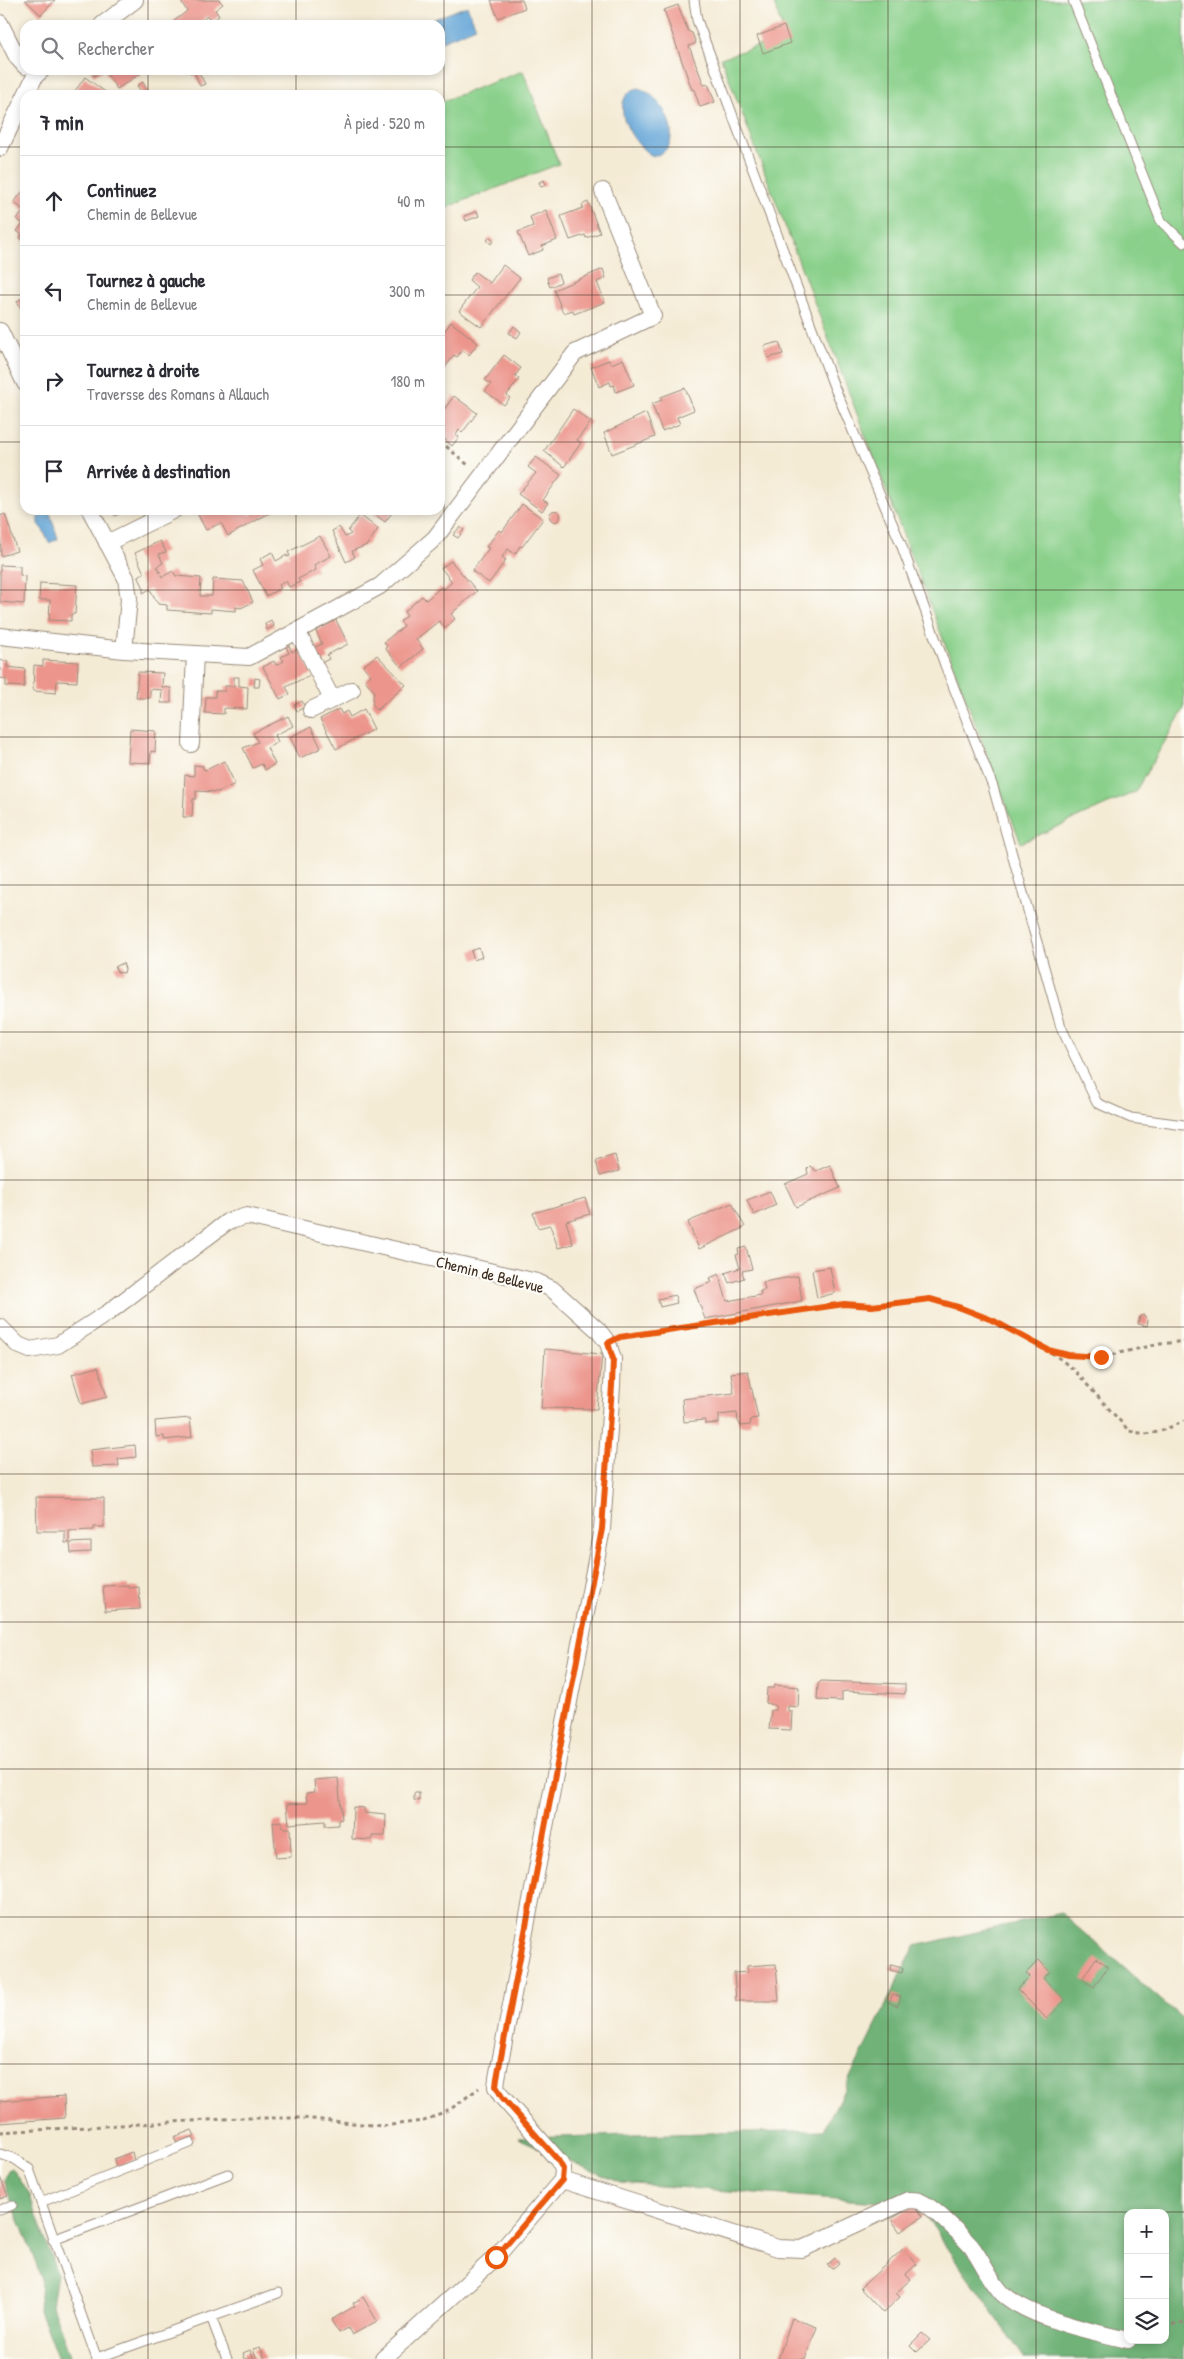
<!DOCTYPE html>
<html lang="fr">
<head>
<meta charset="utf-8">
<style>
	:root { --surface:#fff; --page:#f7f7f7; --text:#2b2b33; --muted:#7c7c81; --line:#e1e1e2 }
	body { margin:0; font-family:"Patrick Hand",sans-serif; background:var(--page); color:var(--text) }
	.controls { position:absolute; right:15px; bottom:15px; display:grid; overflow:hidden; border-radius:10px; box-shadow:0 2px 8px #0003 }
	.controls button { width:45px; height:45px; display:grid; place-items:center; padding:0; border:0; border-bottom:1px solid var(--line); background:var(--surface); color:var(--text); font:25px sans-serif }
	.stop { position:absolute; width:15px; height:15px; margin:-11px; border:4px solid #ea580c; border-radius:50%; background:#fff }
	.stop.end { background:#ea580c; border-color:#fff; box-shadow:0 1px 5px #0008 }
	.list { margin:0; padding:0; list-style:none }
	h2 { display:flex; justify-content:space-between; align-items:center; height:65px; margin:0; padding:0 20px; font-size:21px }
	h2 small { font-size:16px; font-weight:400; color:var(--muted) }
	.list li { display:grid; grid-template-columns:32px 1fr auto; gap:15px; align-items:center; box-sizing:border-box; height:90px; padding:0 20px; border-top:1px solid var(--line) }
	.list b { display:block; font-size:19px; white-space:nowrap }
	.list p { margin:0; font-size:16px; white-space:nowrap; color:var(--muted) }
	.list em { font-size:16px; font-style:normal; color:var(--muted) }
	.icon { flex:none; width:28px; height:28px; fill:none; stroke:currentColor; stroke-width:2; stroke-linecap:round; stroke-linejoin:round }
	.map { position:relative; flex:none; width:1184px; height:2359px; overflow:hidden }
	.search { position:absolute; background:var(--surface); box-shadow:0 2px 8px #0003; left:20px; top:20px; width:425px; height:55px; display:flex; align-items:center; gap:12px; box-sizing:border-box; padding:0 18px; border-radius:15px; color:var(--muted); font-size:19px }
	.panel { position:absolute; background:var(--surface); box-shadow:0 2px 8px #0003; left:20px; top:90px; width:425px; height:425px; border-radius:15px }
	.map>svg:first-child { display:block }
</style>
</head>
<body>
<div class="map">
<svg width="1184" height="2359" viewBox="0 0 1184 2359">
	<rect width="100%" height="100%" fill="#fdfcf7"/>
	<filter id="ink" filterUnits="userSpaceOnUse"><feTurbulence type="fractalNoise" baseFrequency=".02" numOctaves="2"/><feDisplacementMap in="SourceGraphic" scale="10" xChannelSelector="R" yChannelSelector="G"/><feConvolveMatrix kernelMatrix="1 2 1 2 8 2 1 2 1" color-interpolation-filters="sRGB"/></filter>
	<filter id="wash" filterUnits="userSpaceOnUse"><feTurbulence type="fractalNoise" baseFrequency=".0096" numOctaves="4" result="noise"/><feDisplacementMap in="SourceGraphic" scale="20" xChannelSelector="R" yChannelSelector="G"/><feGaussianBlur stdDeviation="1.12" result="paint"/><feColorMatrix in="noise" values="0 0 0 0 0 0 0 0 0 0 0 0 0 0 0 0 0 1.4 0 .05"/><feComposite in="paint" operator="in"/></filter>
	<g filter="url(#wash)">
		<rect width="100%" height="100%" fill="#f4ebd5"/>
		<g fill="#8ad08b" stroke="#627d54">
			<path d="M 773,0 L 1184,0 L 1184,709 L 1135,792 L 1021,843 L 721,58 L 785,37 Z"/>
			<path d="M 523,71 L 559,164 L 440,210 L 440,102 Z"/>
		</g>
		<g fill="#6fb277" stroke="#556e4a" fill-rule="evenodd">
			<path d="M 1061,1913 L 1184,2020 L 1184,2359 L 1025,2359 L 918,2205 L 620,2183 L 518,2138 L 824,2130 L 915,1946 ZM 1128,2213 L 1165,2213 L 1165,2340 L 1128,2340 Z"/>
			<path d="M 12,2168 L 29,2193 L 57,2274 L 52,2305 L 71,2359 L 58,2359 L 39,2310 L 41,2280 L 36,2263 L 3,2180 L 8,2170 Z"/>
		</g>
		<g fill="#63a5d7" stroke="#4f687a">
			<path d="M 467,6 L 476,27 L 442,41 L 440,25 L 436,25 L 434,19 Z"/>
			<path d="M 638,88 C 665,95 689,149 653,156 C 632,146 605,98 638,88 Z"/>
			<path d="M 43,511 L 46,514 L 50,513 L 58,539 L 49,543 L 43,530 L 38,524 L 38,514 Z"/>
		</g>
		<g id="blocks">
			<g fill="#ec958c">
				<path d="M 25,0 L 55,0 L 41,15 Z"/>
				<path d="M 180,0 L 219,0 L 223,4 L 215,10 L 219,16 L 212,21 L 207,16 L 197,25 L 169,25 L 187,11 Z"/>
				<path d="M 491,0 L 522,0 L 525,8 L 498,18 Z"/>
				<path d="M 678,5 L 688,31 L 692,33 L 696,43 L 689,46 L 704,85 L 708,84 L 715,102 L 700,107 L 694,89 L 692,90 L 664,10 Z"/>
				<path d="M 784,26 L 790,43 L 763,53 L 757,36 Z"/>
				<path d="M 90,70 L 103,70 L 94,76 Z"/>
				<path d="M 108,70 L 146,70 L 117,89 L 105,72 Z"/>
				<path d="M 189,70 L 198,70 L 205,84 L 200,86 L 194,72 L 190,73 Z"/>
				<path d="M 85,77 L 104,91 L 110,95 L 77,95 L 75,91 Z"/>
				<path d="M 143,82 L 148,92 L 144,95 L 137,86 Z"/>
				<path d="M 544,180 L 546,185 L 541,187 L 539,182 Z"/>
				<path d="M 25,189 L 25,242 L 20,238 L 22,235 L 17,231 L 23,224 L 17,219 L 24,211 L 14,202 Z"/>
				<path d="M 588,202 L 600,233 L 586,238 L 585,235 L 570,240 L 561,216 L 583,208 L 582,205 Z"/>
				<path d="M 546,210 L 557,240 L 542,246 L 543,250 L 528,256 L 518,232 L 533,226 L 530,217 Z"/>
				<path d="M 477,211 L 479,216 L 466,221 L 464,216 Z"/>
				<path d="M 490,237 L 494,240 L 491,244 L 487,240 Z"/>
				<path d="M 503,265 L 520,278 L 481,327 L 459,311 L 477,287 L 469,280 L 475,272 L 490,283 Z"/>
				<path d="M 603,269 L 606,278 L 597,282 L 605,302 L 574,314 L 573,310 L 563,313 L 554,290 Z"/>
				<path d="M 558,274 L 561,282 L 550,287 L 547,278 Z"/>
				<path d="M 25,297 L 25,316 L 17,301 Z"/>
				<path d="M 451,322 L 478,343 L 469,355 L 462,350 L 457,357 L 454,355 L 442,372 L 440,370 L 440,337 Z"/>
				<path d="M 514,326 L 521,332 L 517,338 L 509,333 Z"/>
				<path d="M 779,342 L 783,354 L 768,358 L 764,346 Z"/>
				<path d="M 504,355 L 521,368 L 515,376 L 519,379 L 507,395 L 510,398 L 504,405 L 485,391 L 491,384 L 485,380 Z"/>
				<path d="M 623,359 L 634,385 L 616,392 L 614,385 L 611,386 L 610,382 L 599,387 L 591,367 L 609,360 L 611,364 Z"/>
				<path d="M 685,388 L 694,410 L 677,417 L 680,424 L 662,431 L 652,404 L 662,400 L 661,397 Z"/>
				<path d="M 454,396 L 477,413 L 462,433 L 459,430 L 456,435 L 459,437 L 452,446 L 440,435 L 440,415 Z"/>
				<path d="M 573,409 L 591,422 L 577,440 L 581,443 L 564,467 L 544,451 Z"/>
				<path d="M 646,413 L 655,437 L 612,454 L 604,433 Z"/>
				<path d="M 536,457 L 561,475 L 543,500 L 548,503 L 542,511 L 518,494 L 536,473 L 528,467 Z"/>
				<path d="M 522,504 L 543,519 L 522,547 L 520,546 L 515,554 L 508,549 L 502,557 L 506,560 L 489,583 L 472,571 L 489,548 L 486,547 L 493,538 L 499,530 L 502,532 Z"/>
				<path d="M 112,510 L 126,510 L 115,516 Z"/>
				<path d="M 209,510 L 248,510 L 250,515 L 257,510 L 275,510 L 228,536 L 221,523 L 206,530 L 198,515 Z"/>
				<path d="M 369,510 L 394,510 L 385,522 Z"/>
				<circle cx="555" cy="516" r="5.5"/>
				<path d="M 5,514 L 17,551 L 1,556 L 0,516 Z"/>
				<path d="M 360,515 L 378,529 L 367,545 L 352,551 L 355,557 L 346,562 L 332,531 L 339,527 L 345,537 L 351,534 L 348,531 Z"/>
				<path d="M 460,527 L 464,530 L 458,538 L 453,535 Z"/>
				<path d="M 320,536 L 331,556 L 314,565 L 316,570 L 298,579 L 300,582 L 289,587 L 286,581 L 279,585 L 281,588 L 266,596 L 253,570 L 263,565 L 260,559 L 272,552 L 276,561 L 287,555 L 287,557 L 290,556 L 288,552 Z"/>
				<path d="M 160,541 L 166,552 L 159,554 L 163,563 L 157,566 L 162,577 L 173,571 L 176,576 L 201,578 L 200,596 L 212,596 L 213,579 L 243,581 L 253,602 L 241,608 L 236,607 L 236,611 L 211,609 L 211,613 L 167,610 L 167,605 L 158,604 L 150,589 L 143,593 L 143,586 L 138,576 L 144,573 L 135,553 Z"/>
				<path d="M 451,561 L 477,591 L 451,614 L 455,619 L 445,628 L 439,621 L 416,639 L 423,649 L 401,667 L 385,648 L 387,646 L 384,642 L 404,626 L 400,621 L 407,616 L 404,612 L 422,596 L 426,600 L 441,587 L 443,590 L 452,582 L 441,568 Z"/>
				<path d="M 0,565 L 20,566 L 20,575 L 25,576 L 24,604 L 0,602 Z"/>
				<path d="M 40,583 L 77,585 L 75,614 L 71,614 L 71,621 L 49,620 L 50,600 L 39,600 Z"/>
				<path d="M 271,620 L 274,626 L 267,630 L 265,624 Z"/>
				<path d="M 336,620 L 348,644 L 327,655 L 329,659 L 321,663 L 313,648 L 322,644 L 316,631 Z"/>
				<path d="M 288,644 L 292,652 L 299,648 L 312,674 L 286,687 L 290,694 L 280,699 L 263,667 L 274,661 L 276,665 L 284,661 L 281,657 L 289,653 L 285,645 Z"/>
				<path d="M 377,655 L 406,685 L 377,710 L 372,704 L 374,691 L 365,680 L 371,675 L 363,666 Z"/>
				<path d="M 0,660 L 8,661 L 7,667 L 25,669 L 24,687 L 6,686 L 6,679 L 0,678 Z"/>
				<path d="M 43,660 L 78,662 L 77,682 L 57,681 L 56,693 L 33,691 L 34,665 L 43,666 Z"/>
				<path d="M 138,672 L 163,673 L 162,687 L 171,688 L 171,703 L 161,703 L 162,690 L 150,689 L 150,698 L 136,698 Z"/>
				<path d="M 234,677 L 239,677 L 239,686 L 248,687 L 247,709 L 224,708 L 224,714 L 205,713 L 206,697 L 215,697 L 215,691 L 225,691 L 225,686 L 234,686 Z"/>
				<path d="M 255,678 L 260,679 L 259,687 L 254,687 Z"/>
				<path d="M 302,701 L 305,707 L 297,711 L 294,705 Z"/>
				<path d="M 339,709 L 342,714 L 347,711 L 350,717 L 364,709 L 374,729 L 336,749 L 320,719 Z"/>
				<path d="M 288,716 L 293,726 L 275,735 L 278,742 L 267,748 L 275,764 L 265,770 L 262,764 L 253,768 L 243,748 L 258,742 L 253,733 Z"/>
				<path d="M 311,727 L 321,748 L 300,758 L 290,737 Z"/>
				<path d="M 130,729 L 156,731 L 155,752 L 151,751 L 150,763 L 128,762 Z"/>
				<path d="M 224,761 L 235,784 L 218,792 L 196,791 L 196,799 L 193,799 L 192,817 L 183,817 L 185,775 L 194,776 L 194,765 L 203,766 L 203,769 L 206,770 Z"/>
				<path d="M 479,948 L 482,957 L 474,960 L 471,951 Z"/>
				<path d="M 123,963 L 125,969 L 124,973 L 117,972 L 115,967 Z"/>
				<path d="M 615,1155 L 619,1171 L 600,1176 L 596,1161 Z"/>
				<path d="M 830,1165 L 840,1188 L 796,1207 L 785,1184 L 808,1174 L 807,1169 L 810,1166 L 816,1171 Z"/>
				<path d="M 770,1191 L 776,1205 L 754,1215 L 747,1200 Z"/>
				<path d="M 585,1198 L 590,1214 L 566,1221 L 573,1244 L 558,1248 L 550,1225 L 538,1228 L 533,1213 Z"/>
				<path d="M 732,1203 L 745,1227 L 699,1249 L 688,1222 Z"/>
				<path d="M 746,1247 L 752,1269 L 742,1271 L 744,1278 L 729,1283 L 725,1273 L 740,1268 L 736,1255 L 739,1254 L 738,1249 Z"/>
				<path d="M 830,1267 L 835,1293 L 817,1298 L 812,1270 Z"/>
				<path d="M 719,1274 L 727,1301 L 761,1295 L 760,1291 L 765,1290 L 763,1282 L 798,1276 L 802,1301 L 705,1319 L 694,1289 L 712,1282 L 710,1278 Z"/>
				<path d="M 675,1295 L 677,1303 L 660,1307 L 658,1299 Z"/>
				<path d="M 1144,1315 L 1148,1320 L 1147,1326 L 1138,1324 L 1140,1316 Z"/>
				<path d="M 545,1349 L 602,1354 L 597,1409 L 541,1408 Z"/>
				<path d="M 98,1367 L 107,1397 L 81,1404 L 72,1374 Z"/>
				<path d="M 748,1371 L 758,1418 L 751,1419 L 750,1425 L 741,1426 L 738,1421 L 737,1413 L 719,1415 L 719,1423 L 705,1424 L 705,1420 L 684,1422 L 682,1399 L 734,1393 L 731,1373 Z"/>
				<path d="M 190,1418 L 192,1437 L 164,1440 L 164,1436 L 156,1437 L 155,1421 Z"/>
				<path d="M 135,1445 L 136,1457 L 118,1459 L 119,1466 L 92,1467 L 90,1450 Z"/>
				<path d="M 36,1497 L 104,1498 L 104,1527 L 94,1527 L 94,1530 L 69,1531 L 69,1543 L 65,1543 L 65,1531 L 37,1531 Z"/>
				<path d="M 91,1542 L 91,1552 L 71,1553 L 70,1543 Z"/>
				<path d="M 128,1585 L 129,1588 L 139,1587 L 140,1609 L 105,1611 L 103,1586 Z"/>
				<path d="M 821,1681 L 905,1684 L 905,1694 L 846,1691 L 842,1692 L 842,1701 L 817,1700 L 818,1684 Z"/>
				<path d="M 775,1685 L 799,1687 L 798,1707 L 788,1706 L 788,1711 L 792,1711 L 791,1730 L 769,1729 L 771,1710 L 776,1710 L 776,1706 L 766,1703 L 767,1688 L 774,1688 Z"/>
				<path d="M 338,1778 L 342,1819 L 338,1820 L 338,1825 L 325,1826 L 325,1821 L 289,1824 L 287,1804 L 307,1803 L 306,1793 L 315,1792 L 314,1780 Z"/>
				<path d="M 414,1793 L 419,1793 L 419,1801 L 414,1800 Z"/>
				<path d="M 353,1807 L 364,1808 L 364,1813 L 386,1815 L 385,1836 L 372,1836 L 372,1840 L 352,1839 Z"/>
				<path d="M 282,1821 L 282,1828 L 290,1828 L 291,1857 L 276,1858 L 273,1822 Z"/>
				<path d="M 1096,1958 L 1108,1966 L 1094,1987 L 1082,1979 Z"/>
				<path d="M 1039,1960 L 1050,1972 L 1043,1978 L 1065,2000 L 1047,2019 L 1017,1989 L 1030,1976 L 1026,1973 Z"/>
				<path d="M 776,1964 L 779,2001 L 736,2001 L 734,1973 L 748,1972 L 747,1966 Z"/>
				<path d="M 891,1965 L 903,1968 L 902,1973 L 890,1970 Z"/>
				<path d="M 893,1994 L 901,1997 L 898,2006 L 889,2003 Z"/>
				<path d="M 64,2096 L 65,2118 L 0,2123 L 0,2101 Z"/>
				<path d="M 192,2130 L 195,2136 L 177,2143 L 174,2137 Z"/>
				<path d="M 132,2152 L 134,2160 L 116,2167 L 114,2159 Z"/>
				<path d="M 0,2177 L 8,2196 L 0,2199 Z"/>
				<path d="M 914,2206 L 923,2216 L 900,2232 L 891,2219 Z"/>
				<path d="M 903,2249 L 917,2264 L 906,2274 L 911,2279 L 896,2293 L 900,2297 L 883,2313 L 860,2288 Z"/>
				<path d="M 835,2258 L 839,2263 L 832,2269 L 827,2265 Z"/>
				<path d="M 363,2297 L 377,2321 L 352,2335 L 348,2328 L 339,2333 L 331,2320 L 355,2306 L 353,2303 Z"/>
				<path d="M 792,2318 L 817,2327 L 805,2359 L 778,2359 Z"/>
				<path d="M 922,2333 L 930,2340 L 917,2352 L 910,2345 Z"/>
				<path d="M 260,2347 L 265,2359 L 257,2359 L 253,2349 Z"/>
				<path d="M 250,2350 L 254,2359 L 245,2359 L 243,2353 Z"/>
			</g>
		</g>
	</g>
	<g filter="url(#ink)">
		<use href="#blocks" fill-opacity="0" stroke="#988a7a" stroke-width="1"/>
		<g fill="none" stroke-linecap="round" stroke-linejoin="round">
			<g stroke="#988a7a" stroke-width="11">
				<g id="service">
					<path d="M 694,0 L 697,20 L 833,384 L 901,544 L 945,665 L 993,787 L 1061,1027 L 1097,1103 L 1131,1118 L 1184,1125"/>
					<path d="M 1073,0 L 1161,221 L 1184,243"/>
					<path d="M 0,2154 L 15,2159 L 29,2169 L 97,2359"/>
					<path d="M 41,2202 L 190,2143"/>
					<path d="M 0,2210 L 12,2205"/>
					<path d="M 53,2240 L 228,2174"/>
					<path d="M 211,2317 L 227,2359"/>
					<path d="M 97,2358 L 278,2293"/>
				</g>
			</g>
			<g stroke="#988a7a" stroke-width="18">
				<g id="minor">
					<path d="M 0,23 L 17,57 L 25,66"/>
					<path d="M 102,25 L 135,0"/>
					<path d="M 0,148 L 35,76 L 42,70"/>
					<path d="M 0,331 L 25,383"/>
					<path d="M 90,510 L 126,578 L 129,599 L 124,650"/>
					<path d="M 107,543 L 174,510"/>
					<path d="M 297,631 L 332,699"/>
					<path d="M 0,636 L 124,650 L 249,657 L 380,586 L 435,538 L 575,353 L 653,316 L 603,191"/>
					<path d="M 311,710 L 352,690"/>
					<path d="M 191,744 L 195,654"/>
					<path d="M 0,1327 L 18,1345 L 30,1350 L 58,1345 L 109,1312 L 227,1222 L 247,1216 L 537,1282 L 552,1289 L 598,1330 L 608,1343 L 613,1359 L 612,1386 L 602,1529 L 497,2078 L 496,2087 L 502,2097 L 558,2160 L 563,2169 L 562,2180 L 496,2257 L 383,2359"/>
					<path d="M 562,2180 L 778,2248 L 802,2249 L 908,2200 C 911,2200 916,2200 919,2201 C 933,2206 961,2235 971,2246 C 983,2261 989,2280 1003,2294 C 1030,2318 1093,2332 1128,2340"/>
				</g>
			</g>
			<g stroke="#988a7a" stroke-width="3" stroke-dasharray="4 4" stroke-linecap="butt">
				<path d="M 440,441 L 468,465"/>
				<path d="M 623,1337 L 845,1304 L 872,1306 L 930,1299 L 961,1308 L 992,1320 L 1048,1350 L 1068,1355 L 1101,1357 L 1160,1344 L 1184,1341"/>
				<path d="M 1051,1352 L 1073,1369 L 1129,1431 L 1145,1434 L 1159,1432 L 1184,1421"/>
				<path d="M 0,2132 L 242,2118 L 302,2118 L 382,2126 L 424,2121 L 452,2108 L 479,2088"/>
				<path d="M 1165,2328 L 1179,2322 L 1184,2323"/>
			</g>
			<use href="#service" stroke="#fff" stroke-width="9"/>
			<use href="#minor" stroke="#fff" stroke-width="16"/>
		</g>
	</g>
	<g fill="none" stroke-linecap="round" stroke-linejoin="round" filter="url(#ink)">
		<path stroke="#ea580c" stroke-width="6" d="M 496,2257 L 562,2180 L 563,2169 L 558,2160 L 502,2097 L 496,2086 L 497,2078 L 602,1529 L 612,1386 L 613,1359 L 608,1343 L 620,1337 L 844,1304 L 872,1306 L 930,1299 L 961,1308 L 992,1320 L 1048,1350 L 1068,1355 L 1101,1357"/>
	</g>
	<path fill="none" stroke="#3b2a1e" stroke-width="1" stroke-opacity="0.55" d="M 148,0 L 148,25M 296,0 L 296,25M 444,0 L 444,2359M 592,0 L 592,2359M 740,0 L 740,2359M 888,0 L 888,2359M 1036,0 L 1036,2359M 148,70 L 148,95M 296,70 L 296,95M 0,147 L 25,147M 440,147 L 1184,147M 0,295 L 25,295M 440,295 L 1184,295M 0,442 L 25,442M 440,442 L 1184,442M 148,510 L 148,2359M 296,510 L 296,2359M 0,590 L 1184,590M 0,737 L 1184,737M 0,885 L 1184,885M 0,1032 L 1184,1032M 0,1180 L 1184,1180M 0,1327 L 1184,1327M 0,1474 L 1184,1474M 0,1622 L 1184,1622M 0,1769 L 1184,1769M 0,1917 L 1184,1917M 0,2064 L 1184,2064M 0,2212 L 1184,2212"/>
	<g text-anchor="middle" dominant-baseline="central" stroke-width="4.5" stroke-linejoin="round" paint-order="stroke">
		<g font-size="16" fill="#3b2a1e" stroke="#fdfcf7">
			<text transform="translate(490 1274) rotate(14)">Chemin de Bellevue</text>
		</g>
	</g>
</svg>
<div class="controls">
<button>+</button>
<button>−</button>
<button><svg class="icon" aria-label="layers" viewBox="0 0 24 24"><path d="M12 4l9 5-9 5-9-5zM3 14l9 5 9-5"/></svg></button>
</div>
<div class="stop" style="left:496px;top:2257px"></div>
<div class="stop end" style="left:1101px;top:1357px"></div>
<div class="search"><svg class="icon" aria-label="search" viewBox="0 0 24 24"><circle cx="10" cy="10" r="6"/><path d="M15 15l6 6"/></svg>Rechercher</div>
<section class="panel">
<h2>7 min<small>À pied · 520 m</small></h2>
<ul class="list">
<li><svg class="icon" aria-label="ahead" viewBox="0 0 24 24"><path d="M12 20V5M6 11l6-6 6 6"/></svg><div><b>Continuez</b><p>Chemin de Bellevue</p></div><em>40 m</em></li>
<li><svg class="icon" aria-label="left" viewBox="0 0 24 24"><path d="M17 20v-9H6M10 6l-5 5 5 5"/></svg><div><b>Tournez à gauche</b><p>Chemin de Bellevue</p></div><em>300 m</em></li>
<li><svg class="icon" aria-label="right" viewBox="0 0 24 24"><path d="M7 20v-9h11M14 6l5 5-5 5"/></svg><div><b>Tournez à droite</b><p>Traversse des Romans à Allauch</p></div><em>180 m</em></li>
<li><svg class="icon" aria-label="arrive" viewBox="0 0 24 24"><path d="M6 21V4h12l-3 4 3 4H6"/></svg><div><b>Arrivée à destination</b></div></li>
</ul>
</section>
</div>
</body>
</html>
